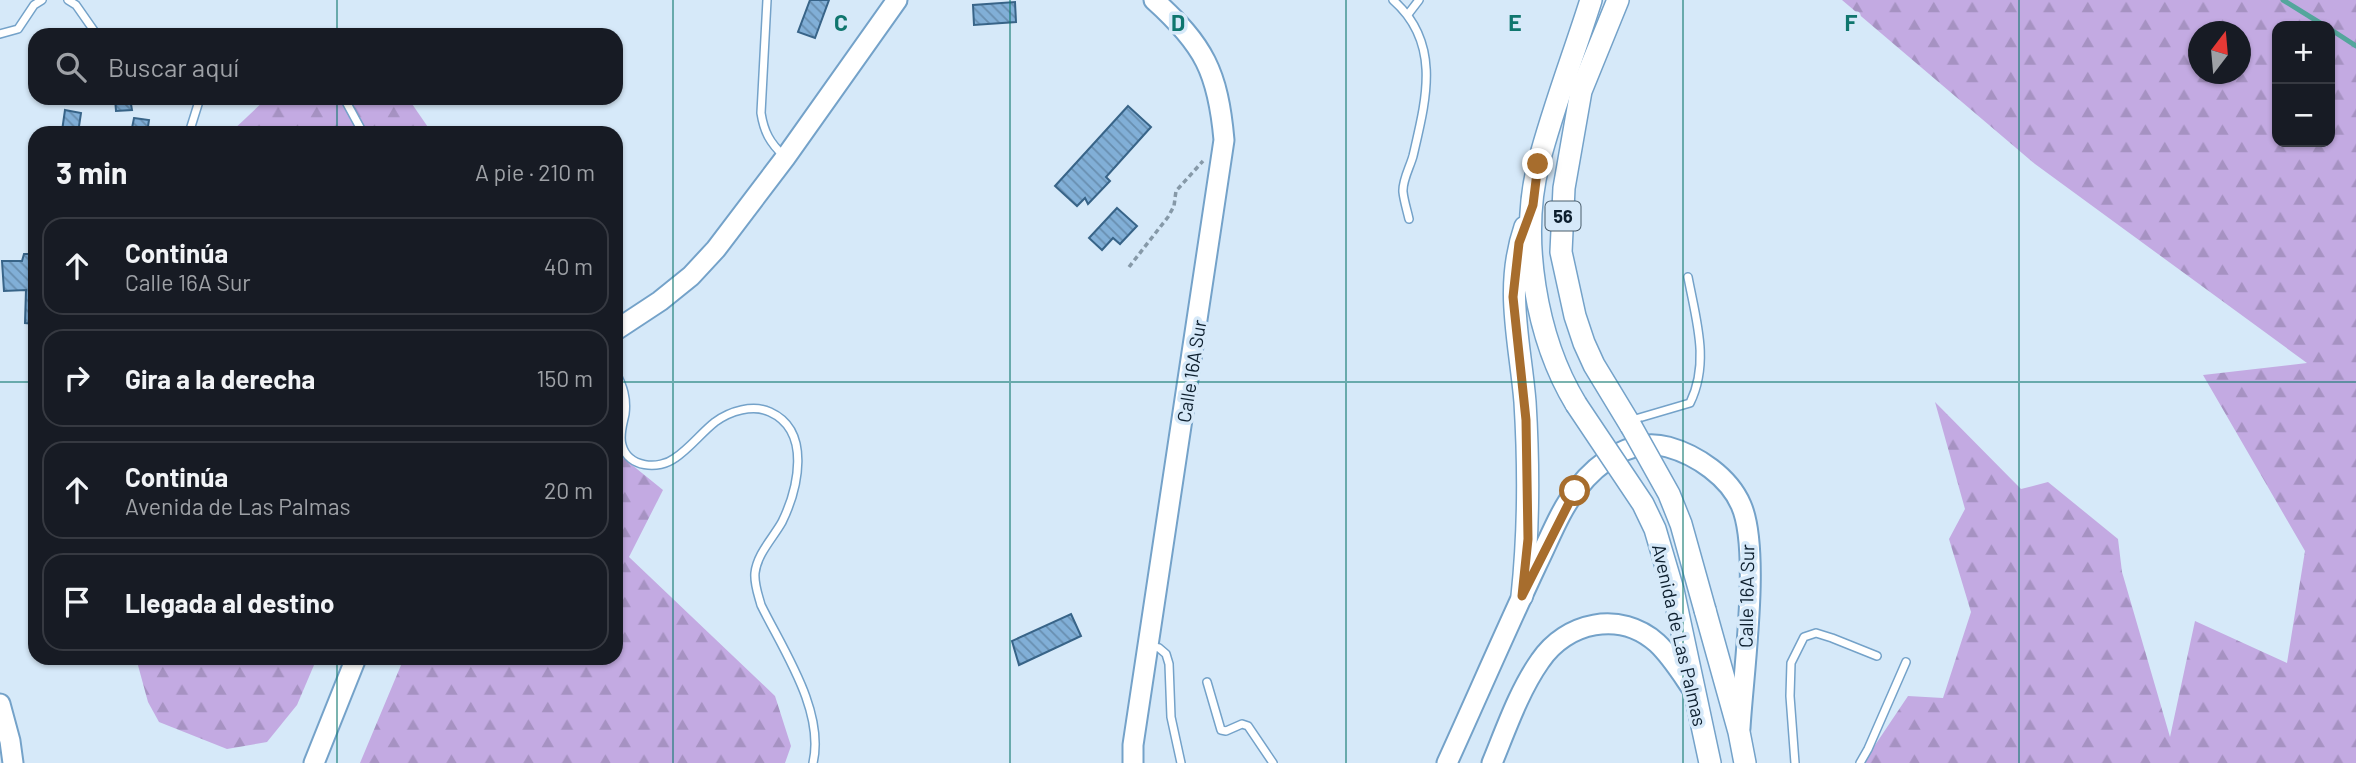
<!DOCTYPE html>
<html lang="es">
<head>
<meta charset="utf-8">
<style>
	:root { --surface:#171b24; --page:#20242c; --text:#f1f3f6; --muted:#9ea1a6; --line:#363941 }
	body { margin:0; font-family:Barlow,sans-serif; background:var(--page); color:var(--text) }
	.controls { position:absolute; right:21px; top:21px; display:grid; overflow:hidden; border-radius:14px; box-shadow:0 2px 5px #0004 }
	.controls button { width:63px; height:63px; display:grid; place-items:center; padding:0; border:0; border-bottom:2px solid var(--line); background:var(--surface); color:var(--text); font:35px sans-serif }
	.compass { position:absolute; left:2188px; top:21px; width:63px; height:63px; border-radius:50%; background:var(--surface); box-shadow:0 2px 5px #0004; rotate:16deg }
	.stop { position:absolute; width:21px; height:21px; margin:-16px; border:5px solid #a76d2d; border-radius:50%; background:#fff }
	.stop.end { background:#a76d2d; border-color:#fff; box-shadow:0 2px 7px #0008 }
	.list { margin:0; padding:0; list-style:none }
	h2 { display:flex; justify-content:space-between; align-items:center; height:91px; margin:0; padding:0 28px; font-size:30px }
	h2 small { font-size:23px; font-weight:400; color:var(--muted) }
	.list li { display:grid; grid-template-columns:46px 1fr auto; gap:21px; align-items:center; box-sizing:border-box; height:98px; margin:0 14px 14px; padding:0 14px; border:2px solid var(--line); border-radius:21px }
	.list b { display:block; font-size:26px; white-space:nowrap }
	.list p { margin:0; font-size:23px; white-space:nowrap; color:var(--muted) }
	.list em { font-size:23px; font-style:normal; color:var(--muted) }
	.icon { flex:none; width:38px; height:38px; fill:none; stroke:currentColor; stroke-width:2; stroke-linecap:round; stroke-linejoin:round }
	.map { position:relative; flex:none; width:2356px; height:763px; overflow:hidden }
	.search { position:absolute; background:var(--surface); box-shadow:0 2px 5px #0004; left:28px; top:28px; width:595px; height:77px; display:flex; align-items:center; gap:18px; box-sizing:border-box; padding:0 24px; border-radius:21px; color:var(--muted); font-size:26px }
	.panel { position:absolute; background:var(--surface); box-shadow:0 2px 5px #0004; left:28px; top:126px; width:595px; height:539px; border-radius:21px }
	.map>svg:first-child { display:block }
</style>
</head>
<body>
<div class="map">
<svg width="2356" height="763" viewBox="0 0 2356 763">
	<defs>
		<pattern id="forest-firs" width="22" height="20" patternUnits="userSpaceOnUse" patternTransform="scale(1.75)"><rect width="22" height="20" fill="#c3aae2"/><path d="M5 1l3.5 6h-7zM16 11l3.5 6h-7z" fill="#a692c2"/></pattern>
		<pattern id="building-back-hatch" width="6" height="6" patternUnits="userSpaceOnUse" patternTransform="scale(1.75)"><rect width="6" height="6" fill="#81afd7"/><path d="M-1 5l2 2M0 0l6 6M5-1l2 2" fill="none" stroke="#688eaf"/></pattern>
	</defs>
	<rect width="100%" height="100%" fill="#d6e9f9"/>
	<g fill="url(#forest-firs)" fill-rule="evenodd">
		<path d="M 1842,0 L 2356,0 L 2356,763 L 1863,763 L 1908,696 L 1943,698 L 1971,612 L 1949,539 L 1965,509 L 1935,402 L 2021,489 L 2048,482 L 2118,539 L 2122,572 L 2170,737 L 2195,621 L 2287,663 L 2305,551 L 2203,375 L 2307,363 L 2035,164 ZM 2277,26 L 2330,26 L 2330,142 L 2277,142 ZM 2198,32 L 2240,32 L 2240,74 L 2198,74 Z"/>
		<path d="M 267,98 L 403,98 L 410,101 L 432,133 L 230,133 Z"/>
		<path d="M 616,452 L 663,490 L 629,557 L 775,696 L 791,746 L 785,763 L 360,763 L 404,658 L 616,658 Z"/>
		<path d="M 136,658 L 317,658 L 297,705 L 267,742 L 227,749 L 159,722 L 148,702 Z"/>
	</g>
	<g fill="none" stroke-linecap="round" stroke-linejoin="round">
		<g stroke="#54a69c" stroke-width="5">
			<path d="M 2283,0 L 2325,26"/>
			<path d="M 2330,29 L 2356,46"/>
		</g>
	</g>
	<g fill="url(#building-back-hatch)" stroke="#386488" stroke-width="2">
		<path d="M 810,0 L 829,0 L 815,38 L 798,32 Z"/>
		<path d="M 1015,2 L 1016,22 L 974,25 L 973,5 Z"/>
		<path d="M 115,98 L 130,98 L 132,110 L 116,111 Z"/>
		<path d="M 1128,106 L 1151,127 L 1106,177 L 1110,181 L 1088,204 L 1085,198 L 1077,206 L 1055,186 Z"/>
		<path d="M 65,110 L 81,113 L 78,133 L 62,131 Z"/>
		<path d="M 134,118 L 149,120 L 147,133 L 131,133 Z"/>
		<path d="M 1117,208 L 1137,226 L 1120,244 L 1113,238 L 1102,250 L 1089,238 Z"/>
		<path d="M 24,254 L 35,254 L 35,324 L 25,323 L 26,290 L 4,291 L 2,261 L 22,261 Z"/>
		<path d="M 1071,614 L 1081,636 L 1019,665 L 1012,641 Z"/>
	</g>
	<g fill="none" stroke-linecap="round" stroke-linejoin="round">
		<g stroke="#74a2c9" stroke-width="10">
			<g id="lane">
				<path d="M 68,0 L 76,5 L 97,35"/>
				<path d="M 767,0 L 761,113 C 764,132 770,143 784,156"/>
				<path d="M 1393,0 C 1442,43 1426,100 1413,156 C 1410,167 1402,181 1403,192 C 1404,201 1407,210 1409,219"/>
				<path d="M 1409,13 L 1419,0"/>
				<path d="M 0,34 L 18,29 L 34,5 L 42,0"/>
				<path d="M 344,98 L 363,133"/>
				<path d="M 189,133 L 200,98"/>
				<path d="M 616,373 C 623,386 627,398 625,414 C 623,424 619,435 622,445 C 628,468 659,470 675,458 C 690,448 701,433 715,422 C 730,411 753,404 770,412 C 812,431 798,489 782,522 C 773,538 757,554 755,573 C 754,584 758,594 761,605 C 783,650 825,711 813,763"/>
				<path d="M 1632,420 L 1690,403 C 1710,362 1696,320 1688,277"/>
				<path d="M 1150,646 L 1159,648 L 1166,654 L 1169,664 L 1171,717 L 1181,763"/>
				<path d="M 1207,682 L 1221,730 L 1226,731 L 1242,724 L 1248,726 L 1273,763"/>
				<path d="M 1795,763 L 1790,696 L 1791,663 L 1804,637 L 1816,633 L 1832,638 L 1877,656"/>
				<path d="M 1860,763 L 1868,749 L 1906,662"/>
			</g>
		</g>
		<g stroke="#74a2c9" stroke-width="23">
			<g id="secondary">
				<path d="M 616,330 L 660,301 L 691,276 L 716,249 L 785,158 L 897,0"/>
				<path d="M 0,704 L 10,741 L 13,763"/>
				<path d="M 314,763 L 356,658"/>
				<path d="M 1133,763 L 1133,745 L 1224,140 C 1218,72 1204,45 1154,0"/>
				<path d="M 1447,763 C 1477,697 1506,630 1537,564 C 1549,540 1560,510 1577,489 C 1598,462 1632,437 1668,447 C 1697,455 1729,477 1741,505 C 1761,550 1743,675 1740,728"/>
				<path d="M 1492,763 C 1506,729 1519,691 1540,661 C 1566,622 1620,610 1657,643 C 1671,656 1682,674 1693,690"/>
			</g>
		</g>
		<g stroke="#74a2c9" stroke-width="24">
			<g id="primary">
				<path d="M 1618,0 L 1581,91 L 1564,188 L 1561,252 L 1575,316 L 1584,343 L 1594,365 L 1631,426"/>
				<path d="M 1576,404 C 1536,338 1519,238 1539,162 C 1553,108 1574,54 1591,0"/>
				<path d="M 1673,590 L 1710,763"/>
				<path d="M 1522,596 C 1529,531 1529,467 1525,402 C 1520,341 1504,288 1525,227"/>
				<path d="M 1705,610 L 1739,732 L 1745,763"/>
			</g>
		</g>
		<path stroke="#8699a8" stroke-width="3.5" stroke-dasharray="5 3.5" stroke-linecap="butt" d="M 1129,267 L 1168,217 L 1174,206 L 1176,191 L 1203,161"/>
		<use href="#lane" stroke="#fff" stroke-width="7"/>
		<use href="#secondary" stroke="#fff" stroke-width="19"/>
		<use href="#primary" stroke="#fff" stroke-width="21"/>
		<g stroke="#74a2c9" stroke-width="24" stroke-linecap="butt">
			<g id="primary-bridge">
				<path d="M 1576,404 L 1643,504 L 1655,529 L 1673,590"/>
				<path d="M 1631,426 L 1669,494 L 1681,524 L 1705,610"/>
			</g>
		</g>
		<use href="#primary-bridge" stroke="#fff" stroke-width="21"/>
	</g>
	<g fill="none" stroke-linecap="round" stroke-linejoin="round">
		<path stroke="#a76d2d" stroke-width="9" d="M 1538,164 L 1533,205 L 1519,243 L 1513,297 L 1526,420 L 1528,539 L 1522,596 L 1575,491"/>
	</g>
	<path fill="none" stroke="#0f766e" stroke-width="2" stroke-opacity="0.55" d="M 337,0 L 337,35M 673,0 L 673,763M 1010,0 L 1010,763M 1346,0 L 1346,763M 1683,0 L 1683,763M 2019,0 L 2019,763M 337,98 L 337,133M 0,382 L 35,382M 616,382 L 2356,382M 337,658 L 337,763"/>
	<g text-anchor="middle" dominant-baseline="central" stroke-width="7" stroke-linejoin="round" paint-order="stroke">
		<rect fill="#d6e9f9" stroke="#495c6b" stroke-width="2" x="1545.5" y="201.5" width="35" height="29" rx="5"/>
		<g font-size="18" font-weight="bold" fill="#0d1f2e">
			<text x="1563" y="216">56</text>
		</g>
		<g font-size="19" fill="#0d1f2e" stroke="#d6e9f9">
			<text transform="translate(1191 371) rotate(-81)">Calle 16A Sur</text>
			<text transform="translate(1746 596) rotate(-89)">Calle 16A Sur</text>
			<text transform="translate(1680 635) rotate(77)">Avenida de Las Palmas</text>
		</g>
	</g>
	<g font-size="23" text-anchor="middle" font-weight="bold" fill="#0f766e" stroke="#d6e9f9" stroke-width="7" stroke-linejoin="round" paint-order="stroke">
		<text x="841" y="31">C</text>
		<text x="1178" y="31">D</text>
		<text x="1515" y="31">E</text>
		<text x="1851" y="31">F</text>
	</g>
</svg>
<div class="controls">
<button>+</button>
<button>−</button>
</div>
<svg class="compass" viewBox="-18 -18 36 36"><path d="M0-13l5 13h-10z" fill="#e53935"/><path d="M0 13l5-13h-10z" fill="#9ea1a6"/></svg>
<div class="stop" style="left:1575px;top:491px"></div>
<div class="stop end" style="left:1538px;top:164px"></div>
<div class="search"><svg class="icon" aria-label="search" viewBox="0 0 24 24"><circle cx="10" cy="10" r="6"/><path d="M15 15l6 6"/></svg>Buscar aquí</div>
<section class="panel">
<h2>3 min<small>A pie · 210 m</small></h2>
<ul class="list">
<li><svg class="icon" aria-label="ahead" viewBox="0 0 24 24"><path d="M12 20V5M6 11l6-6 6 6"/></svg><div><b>Continúa</b><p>Calle 16A Sur</p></div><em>40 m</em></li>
<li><svg class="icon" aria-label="right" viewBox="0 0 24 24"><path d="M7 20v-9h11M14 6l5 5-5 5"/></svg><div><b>Gira a la derecha</b></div><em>150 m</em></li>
<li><svg class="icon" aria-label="ahead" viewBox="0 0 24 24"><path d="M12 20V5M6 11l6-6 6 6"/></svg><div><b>Continúa</b><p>Avenida de Las Palmas</p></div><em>20 m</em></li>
<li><svg class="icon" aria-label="arrive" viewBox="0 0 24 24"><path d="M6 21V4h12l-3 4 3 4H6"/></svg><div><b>Llegada al destino</b></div></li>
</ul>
</section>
</div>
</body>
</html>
